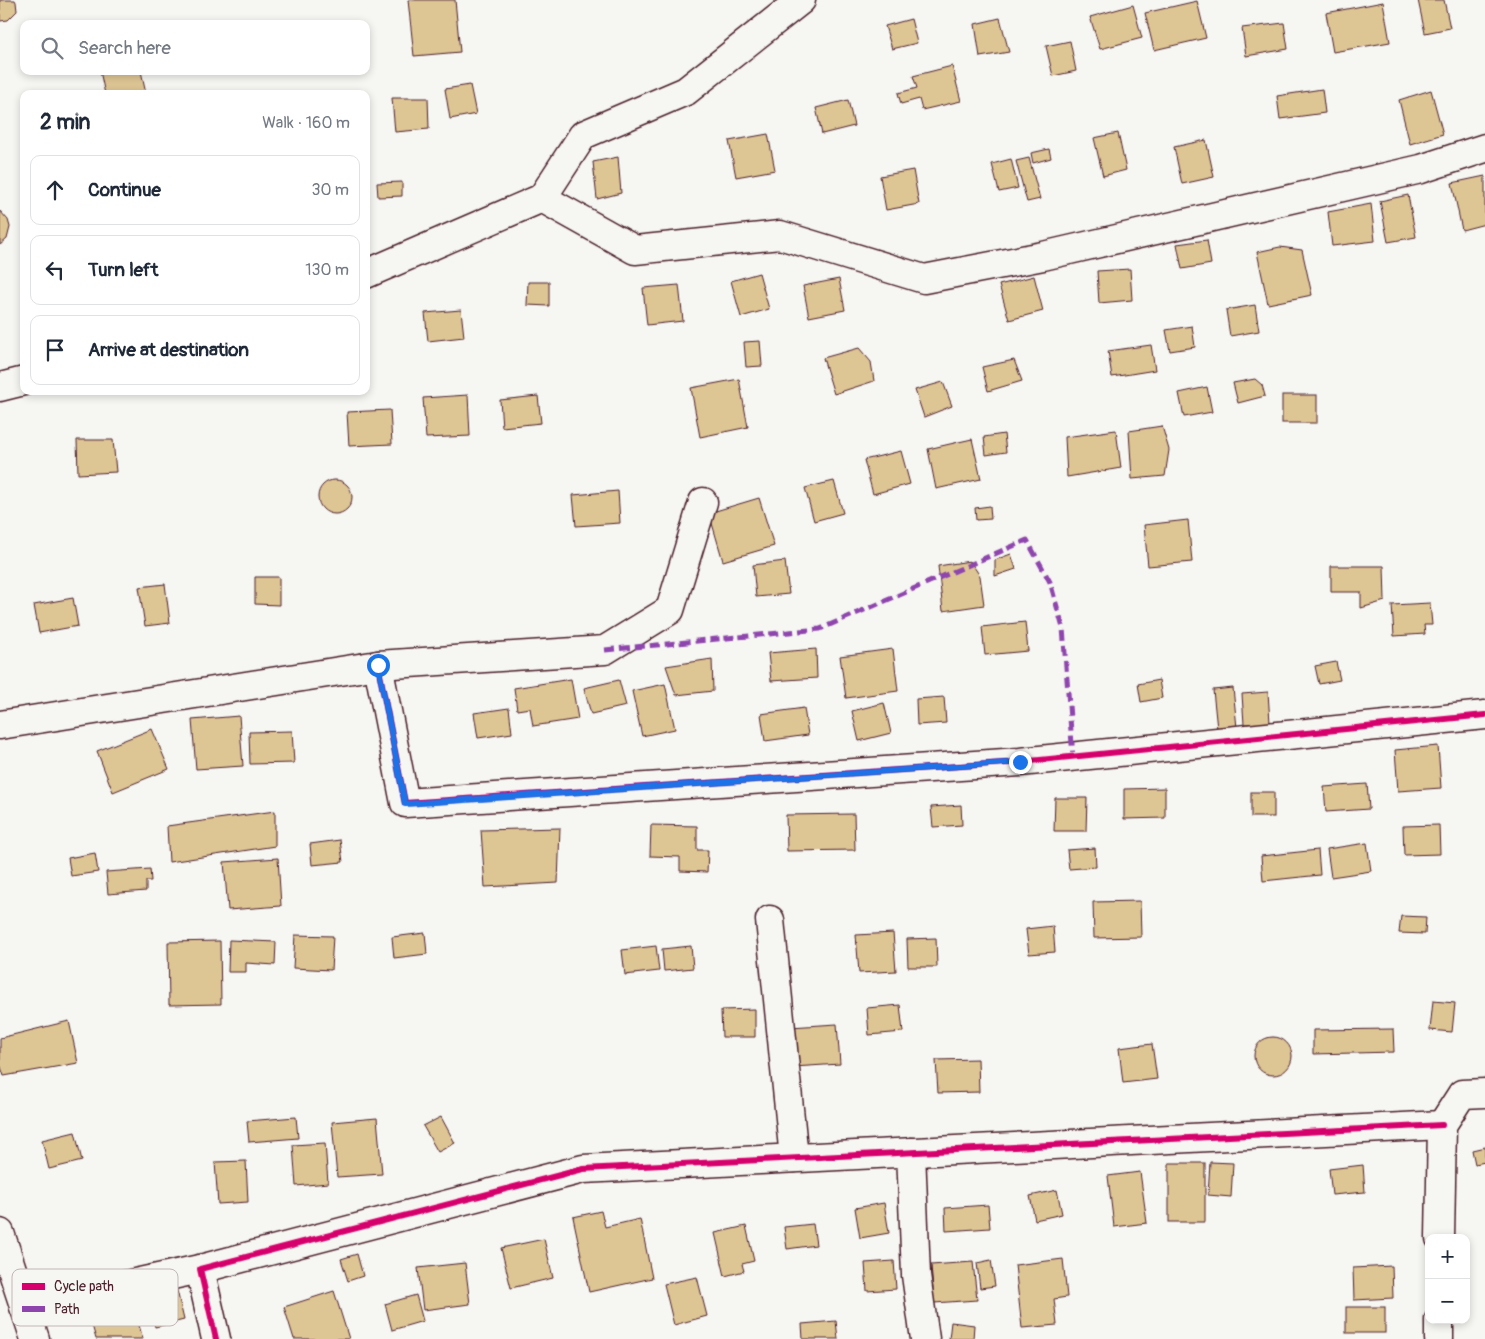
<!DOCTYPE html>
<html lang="en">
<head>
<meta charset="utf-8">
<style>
	:root { --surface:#fff; --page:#f2f2f3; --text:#1f2937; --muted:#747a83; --line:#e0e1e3 }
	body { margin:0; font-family:Pangolin,sans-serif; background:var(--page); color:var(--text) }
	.controls { position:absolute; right:15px; bottom:15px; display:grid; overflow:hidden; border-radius:10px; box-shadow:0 2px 8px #0003 }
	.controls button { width:45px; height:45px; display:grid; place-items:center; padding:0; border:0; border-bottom:1px solid var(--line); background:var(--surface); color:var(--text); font:25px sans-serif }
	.stop { position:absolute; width:15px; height:15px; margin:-11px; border:4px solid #1a73e8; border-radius:50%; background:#fff }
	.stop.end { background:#1a73e8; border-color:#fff; box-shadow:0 1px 5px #0008 }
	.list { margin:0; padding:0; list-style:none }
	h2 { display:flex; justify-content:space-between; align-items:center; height:65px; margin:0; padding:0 20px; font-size:21px }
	h2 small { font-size:16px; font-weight:400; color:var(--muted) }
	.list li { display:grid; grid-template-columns:32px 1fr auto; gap:15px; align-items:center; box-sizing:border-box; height:70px; margin:0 10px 10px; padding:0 10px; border:1px solid var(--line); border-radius:10px }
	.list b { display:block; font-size:19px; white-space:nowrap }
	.list em { font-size:16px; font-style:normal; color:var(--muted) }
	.icon { flex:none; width:28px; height:28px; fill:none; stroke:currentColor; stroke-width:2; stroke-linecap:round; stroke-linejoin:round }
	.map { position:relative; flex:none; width:1485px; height:1339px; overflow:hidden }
	.search { position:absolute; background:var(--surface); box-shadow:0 2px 8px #0003; left:20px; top:20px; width:350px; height:55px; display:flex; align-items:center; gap:12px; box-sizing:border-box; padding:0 18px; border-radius:10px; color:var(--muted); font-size:19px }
	.panel { position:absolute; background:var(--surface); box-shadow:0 2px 8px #0003; left:20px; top:90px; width:350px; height:305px; border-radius:10px }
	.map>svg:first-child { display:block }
</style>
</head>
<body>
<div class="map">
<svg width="1485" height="1339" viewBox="0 0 1485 1339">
	<rect width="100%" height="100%" fill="#f6f6f2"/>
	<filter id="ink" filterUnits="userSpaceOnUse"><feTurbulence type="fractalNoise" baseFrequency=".02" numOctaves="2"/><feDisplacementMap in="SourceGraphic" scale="10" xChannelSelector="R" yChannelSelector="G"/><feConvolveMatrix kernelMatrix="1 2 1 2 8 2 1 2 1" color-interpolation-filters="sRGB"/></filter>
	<g filter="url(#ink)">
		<g fill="#dec594" stroke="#4a1f2b">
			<path d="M 0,0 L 15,0 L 16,2 L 17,11 L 8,20 L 0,21 Z"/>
			<path d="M 408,0 L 455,0 L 460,52 L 414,56 Z"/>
			<path d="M 1418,0 L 1444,0 L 1450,28 L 1425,33 Z"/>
			<path d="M 1197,1 L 1206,38 L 1154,50 L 1145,13 Z"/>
			<path d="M 1383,2 L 1390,42 L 1333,52 L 1326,13 Z"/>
			<path d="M 1133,5 L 1142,38 L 1100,49 L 1090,17 Z"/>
			<path d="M 1000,18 L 1009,52 L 980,57 L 975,24 Z"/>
			<path d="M 911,19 L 917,43 L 892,49 L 885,26 Z"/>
			<path d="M 1284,23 L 1288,49 L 1246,56 L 1242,28 Z"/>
			<path d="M 1070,41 L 1076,71 L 1053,76 L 1046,46 Z"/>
			<path d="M 952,66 L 961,101 L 922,110 L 919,99 L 901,104 L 898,93 L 917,88 L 913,76 Z"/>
			<path d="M 100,71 L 141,71 L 146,94 L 105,94 Z"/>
			<path d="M 470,85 L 476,114 L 450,119 L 445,89 Z"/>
			<path d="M 1322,89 L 1325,113 L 1280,119 L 1277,96 Z"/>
			<path d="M 1431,90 L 1443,134 L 1410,144 L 1399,100 Z"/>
			<path d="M 392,98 L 428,98 L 429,129 L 395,132 Z"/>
			<path d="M 848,100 L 854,126 L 822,134 L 816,108 Z"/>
			<path d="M 1118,133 L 1126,170 L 1103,176 L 1094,138 Z"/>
			<path d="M 768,134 L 775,170 L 736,177 L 729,141 Z"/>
			<path d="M 1206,140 L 1214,177 L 1182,184 L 1174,147 Z"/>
			<path d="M 1049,149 L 1051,158 L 1033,163 L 1031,153 Z"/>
			<path d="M 618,157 L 621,193 L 597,199 L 593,162 Z"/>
			<path d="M 1029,158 L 1040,199 L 1027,202 L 1016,161 Z"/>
			<path d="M 1011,159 L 1018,188 L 999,192 L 992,164 Z"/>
			<path d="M 913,170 L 919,204 L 886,210 L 880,176 Z"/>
			<path d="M 1485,176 L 1485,224 L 1462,230 L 1452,183 Z"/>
			<path d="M 402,182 L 402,196 L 378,197 L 377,183 Z"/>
			<path d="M 1408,195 L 1416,237 L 1388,242 L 1380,201 Z"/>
			<path d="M 1371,204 L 1375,241 L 1332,246 L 1328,212 Z"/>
			<path d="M 0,211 L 8,220 L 10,227 L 7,239 L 0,245 Z"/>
			<path d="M 1207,240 L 1211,264 L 1182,269 L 1177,244 Z"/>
			<path d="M 1280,247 L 1302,250 L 1312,295 L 1268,304 L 1257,252 Z"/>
			<path d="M 1130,269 L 1132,300 L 1099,303 L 1097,271 Z"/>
			<path d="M 759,273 L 769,309 L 741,317 L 731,281 Z"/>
			<path d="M 1034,276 L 1043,311 L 1009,320 L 999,285 Z"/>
			<path d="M 839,279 L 845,310 L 809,317 L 803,286 Z"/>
			<path d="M 528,282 L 549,282 L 549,306 L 527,305 Z"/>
			<path d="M 679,285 L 683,321 L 647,325 L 643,288 Z"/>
			<path d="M 1255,305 L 1259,331 L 1230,336 L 1226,310 Z"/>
			<path d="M 461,310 L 464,337 L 428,341 L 425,313 Z"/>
			<path d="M 1192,326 L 1195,347 L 1170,351 L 1166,330 Z"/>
			<path d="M 760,341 L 762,366 L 746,367 L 744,342 Z"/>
			<path d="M 1151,345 L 1155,370 L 1112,377 L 1108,351 Z"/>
			<path d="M 859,348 L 871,362 L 874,381 L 834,394 L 823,358 Z"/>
			<path d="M 1014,360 L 1022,381 L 988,391 L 982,367 Z"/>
			<path d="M 739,379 L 748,427 L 700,437 L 691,388 Z"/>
			<path d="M 1255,379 L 1262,385 L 1265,396 L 1238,403 L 1233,383 Z"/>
			<path d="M 943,382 L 952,406 L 924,417 L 915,390 Z"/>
			<path d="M 1207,387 L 1212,412 L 1184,417 L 1179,393 Z"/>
			<path d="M 468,395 L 470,436 L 426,438 L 423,398 Z"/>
			<rect x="1282" y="395" width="35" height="28"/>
			<path d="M 538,396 L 541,423 L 502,427 L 500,400 Z"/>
			<path d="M 390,410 L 392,444 L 349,446 L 347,412 Z"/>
			<path d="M 1162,426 L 1169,450 L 1165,476 L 1132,479 L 1129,431 Z"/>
			<path d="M 1116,430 L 1121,468 L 1067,477 L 1065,437 Z"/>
			<path d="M 1004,434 L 1006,452 L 986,455 L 984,437 Z"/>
			<path d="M 972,439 L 981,479 L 936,489 L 928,449 Z"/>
			<path d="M 77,440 L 113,440 L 116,472 L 78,474 Z"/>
			<path d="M 901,451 L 910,484 L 873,494 L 864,460 Z"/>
			<circle cx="335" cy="497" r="17"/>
			<path d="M 834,481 L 843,513 L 814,521 L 805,488 Z"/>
			<path d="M 618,491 L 620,523 L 576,526 L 573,495 Z"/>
			<path d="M 759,498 L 774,546 L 723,561 L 709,513 Z"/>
			<path d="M 990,506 L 991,519 L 976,520 L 975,508 Z"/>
			<path d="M 1188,520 L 1192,562 L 1148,566 L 1144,525 Z"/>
			<path d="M 1011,554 L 1016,569 L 995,576 L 995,560 Z"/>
			<path d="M 785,561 L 789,594 L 756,597 L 753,565 Z"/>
			<path d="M 970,561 L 980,576 L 984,605 L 943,611 L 938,566 Z"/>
			<path d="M 1331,566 L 1384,566 L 1385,601 L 1361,608 L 1361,592 L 1331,592 Z"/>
			<path d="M 255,577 L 279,577 L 279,605 L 255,604 Z"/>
			<path d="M 165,584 L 170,623 L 145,626 L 139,587 Z"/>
			<path d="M 73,598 L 78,626 L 39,633 L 34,605 Z"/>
			<path d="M 1430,603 L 1432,625 L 1424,625 L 1425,634 L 1394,636 L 1392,605 Z"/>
			<path d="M 1025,622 L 1028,651 L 985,655 L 982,627 Z"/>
			<path d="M 816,649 L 817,678 L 771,681 L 768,653 Z"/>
			<path d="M 893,649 L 898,691 L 846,698 L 840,656 Z"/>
			<path d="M 712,659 L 713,691 L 676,695 L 666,666 Z"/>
			<path d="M 1336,662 L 1340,680 L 1319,684 L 1315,666 Z"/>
			<path d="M 571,679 L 578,719 L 533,726 L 530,708 L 517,710 L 514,688 Z"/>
			<path d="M 619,680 L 626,706 L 591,714 L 584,688 Z"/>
			<path d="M 1159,680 L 1162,698 L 1141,702 L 1138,684 Z"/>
			<path d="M 665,684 L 675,729 L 642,736 L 632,691 Z"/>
			<path d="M 1233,688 L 1237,728 L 1217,729 L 1213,690 Z"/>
			<path d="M 1268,692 L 1270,723 L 1244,724 L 1242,694 Z"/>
			<path d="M 944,697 L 946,723 L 917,725 L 916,699 Z"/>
			<path d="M 884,703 L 891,733 L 859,741 L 852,711 Z"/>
			<path d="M 509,708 L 512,733 L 478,738 L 474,713 Z"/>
			<path d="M 804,708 L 808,735 L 765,741 L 761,714 Z"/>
			<path d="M 239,716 L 243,766 L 196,769 L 192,720 Z"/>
			<path d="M 152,729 L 169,769 L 113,792 L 97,751 Z"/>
			<path d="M 292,731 L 294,763 L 250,764 L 249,732 Z"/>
			<path d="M 1438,746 L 1441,788 L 1398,791 L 1395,750 Z"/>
			<path d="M 1367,784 L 1369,809 L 1326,812 L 1324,787 Z"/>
			<path d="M 1165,788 L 1165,818 L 1124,819 L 1124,789 Z"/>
			<rect x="1251" y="792" width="23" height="25"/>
			<path d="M 1055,798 L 1087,798 L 1086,831 L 1054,831 Z"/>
			<path d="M 961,805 L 962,825 L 933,827 L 931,807 Z"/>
			<path d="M 275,811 L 275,846 L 169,862 L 167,826 Z"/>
			<path d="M 854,814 L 855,850 L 787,851 L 786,815 Z"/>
			<path d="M 651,825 L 697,826 L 697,850 L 708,850 L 707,872 L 680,871 L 680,857 L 650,856 Z"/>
			<path d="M 1439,825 L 1440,854 L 1404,855 L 1403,826 Z"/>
			<path d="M 560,828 L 558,883 L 485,887 L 481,830 Z"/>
			<path d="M 340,840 L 343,862 L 312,865 L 310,844 Z"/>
			<path d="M 1367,843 L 1371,871 L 1331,877 L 1327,849 Z"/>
			<path d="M 1095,848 L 1096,867 L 1069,869 L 1067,850 Z"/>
			<path d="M 1318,850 L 1320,875 L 1263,881 L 1261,856 Z"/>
			<path d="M 95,853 L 98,872 L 71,876 L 68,858 Z"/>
			<path d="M 278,858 L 281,906 L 228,910 L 224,862 Z"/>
			<path d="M 150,869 L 151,881 L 146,881 L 146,891 L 108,894 L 106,872 Z"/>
			<path d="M 1140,901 L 1141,937 L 1094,938 L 1093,902 Z"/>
			<path d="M 1401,916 L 1426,917 L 1425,934 L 1399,933 Z"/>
			<path d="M 1053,926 L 1055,952 L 1029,954 L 1026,929 Z"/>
			<path d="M 425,933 L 427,954 L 394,958 L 392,937 Z"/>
			<path d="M 893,933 L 896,971 L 859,973 L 856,935 Z"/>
			<path d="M 295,935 L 333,936 L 331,970 L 293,968 Z"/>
			<path d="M 936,938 L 937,967 L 908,967 L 907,939 Z"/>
			<path d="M 229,940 L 276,942 L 275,965 L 246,963 L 246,972 L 228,972 Z"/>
			<path d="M 220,941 L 221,1004 L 169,1005 L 168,942 Z"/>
			<path d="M 656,946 L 659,971 L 625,975 L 622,950 Z"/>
			<path d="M 691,946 L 693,968 L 664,971 L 662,949 Z"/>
			<path d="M 1433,1001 L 1455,1003 L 1452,1032 L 1430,1030 Z"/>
			<path d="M 900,1005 L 903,1032 L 869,1035 L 867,1008 Z"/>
			<path d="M 755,1009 L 755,1037 L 722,1037 L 721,1010 Z"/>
			<path d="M 69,1021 L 78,1063 L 4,1076 L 0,1064 L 0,1038 Z"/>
			<path d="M 837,1024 L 840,1064 L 793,1067 L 790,1027 Z"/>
			<path d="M 1393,1029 L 1394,1052 L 1313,1054 L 1313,1030 Z"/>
			<circle cx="1273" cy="1056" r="19"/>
			<path d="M 1152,1044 L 1157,1079 L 1123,1083 L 1119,1048 Z"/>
			<path d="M 978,1059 L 979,1092 L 938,1093 L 936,1060 Z"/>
			<path d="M 296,1117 L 298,1138 L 249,1142 L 247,1121 Z"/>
			<path d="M 441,1117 L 455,1143 L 438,1152 L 423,1126 Z"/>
			<path d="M 377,1118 L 382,1174 L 337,1177 L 332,1122 Z"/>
			<path d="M 75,1132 L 82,1161 L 49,1169 L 42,1140 Z"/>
			<path d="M 325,1143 L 328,1183 L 296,1186 L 293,1145 Z"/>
			<path d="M 1485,1147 L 1485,1162 L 1475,1164 L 1472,1150 Z"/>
			<path d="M 246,1161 L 248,1202 L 218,1204 L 215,1162 Z"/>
			<path d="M 1210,1162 L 1233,1163 L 1231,1197 L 1208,1195 Z"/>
			<rect x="1169" y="1163" width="36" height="59"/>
			<path d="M 1363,1165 L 1365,1192 L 1332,1195 L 1329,1169 Z"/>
			<path d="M 1140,1172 L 1147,1223 L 1114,1227 L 1108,1176 Z"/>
			<path d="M 1057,1190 L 1062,1214 L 1035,1220 L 1030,1196 Z"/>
			<path d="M 884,1203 L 889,1233 L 860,1238 L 855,1208 Z"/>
			<path d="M 988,1205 L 990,1228 L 946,1231 L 945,1208 Z"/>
			<path d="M 601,1211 L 605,1227 L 640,1219 L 652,1278 L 589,1292 L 573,1217 Z"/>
			<path d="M 813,1224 L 816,1245 L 787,1249 L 784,1227 Z"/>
			<path d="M 746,1226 L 754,1261 L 742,1264 L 744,1271 L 725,1276 L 715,1233 Z"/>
			<path d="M 544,1239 L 553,1278 L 511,1288 L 501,1248 Z"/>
			<path d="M 357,1254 L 363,1276 L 348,1281 L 341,1259 Z"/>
			<path d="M 1063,1259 L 1067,1297 L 1054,1299 L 1057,1325 L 1022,1328 L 1015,1265 Z"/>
			<path d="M 991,1260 L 995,1286 L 980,1288 L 977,1263 Z"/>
			<path d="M 894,1261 L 896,1289 L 867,1291 L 865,1263 Z"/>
			<path d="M 973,1262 L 977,1300 L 934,1303 L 931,1265 Z"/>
			<path d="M 465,1263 L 470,1304 L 423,1310 L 418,1268 Z"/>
			<path d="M 1392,1266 L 1393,1298 L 1354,1300 L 1353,1268 Z"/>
			<path d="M 697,1277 L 707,1316 L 674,1325 L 664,1284 Z"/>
			<path d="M 175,1282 L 184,1320 L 155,1327 L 146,1289 Z"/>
			<path d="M 334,1291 L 349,1339 L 294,1339 L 284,1307 Z"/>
			<path d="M 416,1295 L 423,1321 L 392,1330 L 385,1304 Z"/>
			<path d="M 133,1305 L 143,1339 L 96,1339 L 90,1318 Z"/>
			<rect x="1346" y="1307" width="39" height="26"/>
			<path d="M 836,1321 L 838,1339 L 803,1339 L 802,1324 Z"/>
			<path d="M 951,1322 L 974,1325 L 973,1339 L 949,1339 Z"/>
		</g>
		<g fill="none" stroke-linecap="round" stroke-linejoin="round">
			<g stroke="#4a1f2b" stroke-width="31">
				<g id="minor">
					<path d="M 542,198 L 635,250 L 780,235 L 924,279 L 1043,256 L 1421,169 L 1485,148"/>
					<path d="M 366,274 L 542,198 L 583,135 L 686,91 L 801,0"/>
					<path d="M 0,387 L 24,381"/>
					<path d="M 378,665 L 405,803 L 1020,762 L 1485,715"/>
					<path d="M 0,725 L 378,665 L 605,650 L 670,610 L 703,502"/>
					<path d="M 770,920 L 794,1158"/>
					<path d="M 911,1152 L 916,1275 L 925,1339"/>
					<path d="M 1440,1238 L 1442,1125 L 1462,1094 L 1485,1093"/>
					<path d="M 24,1307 L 200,1269"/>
					<path d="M 216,1339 L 200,1269 L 583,1169 L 1442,1125"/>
					<path d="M 1439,1339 L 1439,1320"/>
				</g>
			</g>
			<g stroke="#4a1f2b" stroke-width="31">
				<path id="secondary" d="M 0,1233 L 35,1339"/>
			</g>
			<use href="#minor" stroke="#f6f6f2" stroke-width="28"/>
			<use href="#secondary" stroke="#f6f6f2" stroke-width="28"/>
			<path stroke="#8e44ad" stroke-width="5" stroke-dasharray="10 5" stroke-linecap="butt" d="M 605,650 L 820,629 L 1027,540 L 1050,582 L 1063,628 L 1073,757"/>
			<g stroke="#f6f6f2" stroke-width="9">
				<g id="cycleway">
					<path d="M 378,665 L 405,803 L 1020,762 L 1485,715"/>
					<path d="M 216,1339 L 200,1269 L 583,1169 L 1442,1125"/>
				</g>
			</g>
			<use href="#cycleway" stroke="#d6006c" stroke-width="6"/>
		</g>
	</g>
	<g fill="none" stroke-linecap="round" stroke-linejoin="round" filter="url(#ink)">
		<path stroke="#1a73e8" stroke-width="6" d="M 378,665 L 405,804 L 1020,762"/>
	</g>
	<rect x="12" y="1269" width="166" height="57" rx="8" fill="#f6f6f2" stroke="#c2b6b6" stroke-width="1"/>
	<rect x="22" y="1283" width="23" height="7" fill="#d6006c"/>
	<rect x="22" y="1306" width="23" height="6" fill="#8e44ad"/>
	<g font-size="14" fill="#4a1f2b">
		<text x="54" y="1291">Cycle path</text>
		<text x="54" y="1314">Path</text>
	</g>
</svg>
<div class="controls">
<button>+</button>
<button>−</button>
</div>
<div class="stop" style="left:378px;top:665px"></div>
<div class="stop end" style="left:1020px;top:762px"></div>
<div class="search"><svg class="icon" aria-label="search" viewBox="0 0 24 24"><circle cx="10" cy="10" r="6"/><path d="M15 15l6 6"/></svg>Search here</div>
<section class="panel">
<h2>2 min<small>Walk · 160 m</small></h2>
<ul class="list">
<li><svg class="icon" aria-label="ahead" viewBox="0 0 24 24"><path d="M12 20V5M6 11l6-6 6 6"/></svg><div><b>Continue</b></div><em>30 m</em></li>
<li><svg class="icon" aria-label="left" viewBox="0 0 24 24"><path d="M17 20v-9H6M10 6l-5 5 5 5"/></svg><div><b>Turn left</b></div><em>130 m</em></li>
<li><svg class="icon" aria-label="arrive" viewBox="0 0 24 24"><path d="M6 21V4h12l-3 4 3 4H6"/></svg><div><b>Arrive at destination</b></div></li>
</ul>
</section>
</div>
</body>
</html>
